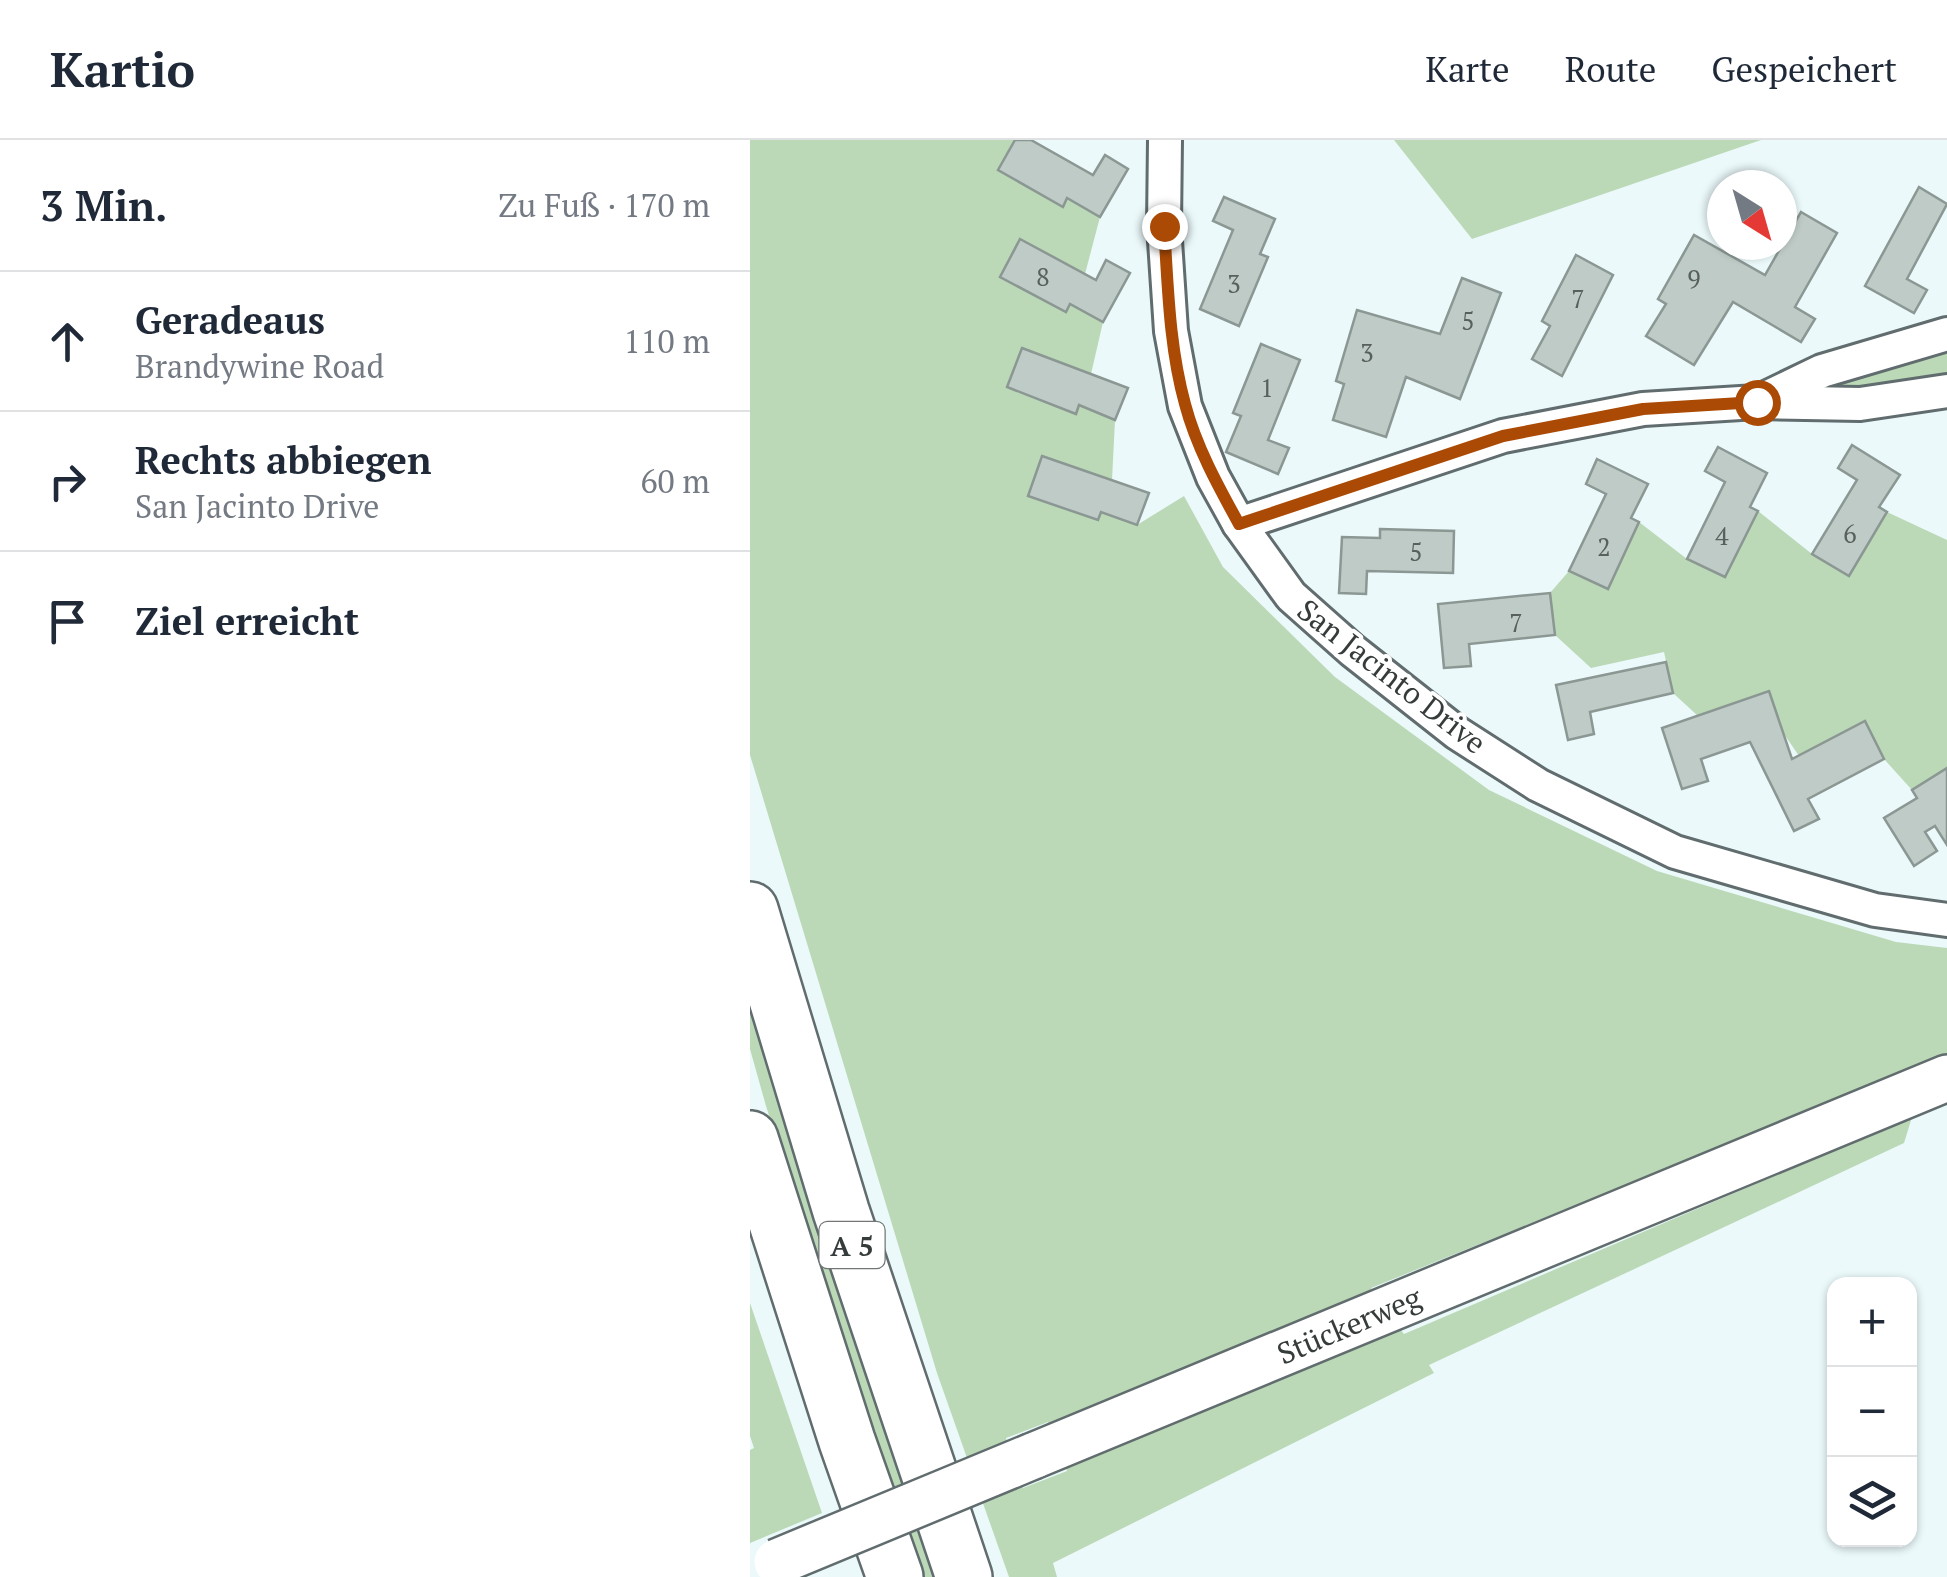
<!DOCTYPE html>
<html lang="de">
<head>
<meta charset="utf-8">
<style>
	:root { --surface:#fff; --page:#f6f6f7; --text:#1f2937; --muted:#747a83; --line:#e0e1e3 }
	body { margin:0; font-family:"PT Serif",serif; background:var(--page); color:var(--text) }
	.controls { position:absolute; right:30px; bottom:30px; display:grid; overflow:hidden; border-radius:20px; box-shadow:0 2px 8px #0004 }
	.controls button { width:90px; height:90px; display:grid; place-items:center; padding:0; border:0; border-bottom:2px solid var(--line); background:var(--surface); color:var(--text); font:50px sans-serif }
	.compass { position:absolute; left:957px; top:30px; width:90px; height:90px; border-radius:50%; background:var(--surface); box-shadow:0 2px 8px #0004; rotate:143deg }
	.stop { position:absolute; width:30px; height:30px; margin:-22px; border:8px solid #ab4a05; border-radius:50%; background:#fff }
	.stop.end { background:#ab4a05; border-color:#fff; box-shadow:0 2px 10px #0008 }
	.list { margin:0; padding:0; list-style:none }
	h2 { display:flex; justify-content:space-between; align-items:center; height:130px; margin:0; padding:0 40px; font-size:42px }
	h2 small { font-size:32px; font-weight:400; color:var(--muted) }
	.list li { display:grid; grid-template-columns:65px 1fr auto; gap:30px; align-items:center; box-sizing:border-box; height:140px; padding:0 40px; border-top:2px solid var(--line) }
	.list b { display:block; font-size:38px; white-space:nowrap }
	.list p { margin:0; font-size:32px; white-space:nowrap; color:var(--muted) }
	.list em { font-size:32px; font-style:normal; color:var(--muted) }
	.icon { flex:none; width:55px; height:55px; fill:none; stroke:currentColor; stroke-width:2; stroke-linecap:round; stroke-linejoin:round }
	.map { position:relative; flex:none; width:1197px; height:1437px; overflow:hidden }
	header { display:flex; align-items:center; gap:60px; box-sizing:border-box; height:140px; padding:0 50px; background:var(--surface); border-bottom:2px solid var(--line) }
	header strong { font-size:48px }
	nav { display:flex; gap:55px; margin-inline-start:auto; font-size:35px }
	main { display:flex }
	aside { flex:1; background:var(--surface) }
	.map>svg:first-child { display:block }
</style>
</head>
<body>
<header>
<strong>Kartio</strong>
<nav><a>Karte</a><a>Route</a><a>Gespeichert</a></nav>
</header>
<main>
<aside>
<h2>3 Min.<small>Zu Fuß · 170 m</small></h2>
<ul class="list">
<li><svg class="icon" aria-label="ahead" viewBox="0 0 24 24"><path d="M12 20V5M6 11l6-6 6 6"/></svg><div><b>Geradeaus</b><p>Brandywine Road</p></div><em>110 m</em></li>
<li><svg class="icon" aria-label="right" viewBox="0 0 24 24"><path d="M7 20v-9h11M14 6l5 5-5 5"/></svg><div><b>Rechts abbiegen</b><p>San Jacinto Drive</p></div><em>60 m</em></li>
<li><svg class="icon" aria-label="arrive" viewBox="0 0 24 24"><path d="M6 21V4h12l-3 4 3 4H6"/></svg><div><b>Ziel erreicht</b></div></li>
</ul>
</aside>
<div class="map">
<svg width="1197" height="1437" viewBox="0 0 1197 1437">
	<rect width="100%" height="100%" fill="#ebf9fb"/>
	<g fill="#bbd9b7">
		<path d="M 0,0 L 265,0 L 249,31 L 312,66 L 317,58 L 350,77 L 335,134 L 270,100 L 320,164 L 353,182 L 341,234 L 272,208 L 257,247 L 325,273 L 329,265 L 365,280 L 362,340 L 292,316 L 278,356 L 347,380 L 351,372 L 387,385 L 434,356 L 473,427 L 585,537 L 739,650 L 907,731 L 1146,802 L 1197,808 L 1197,915 L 621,1148 L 626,1156 L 302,1290 L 298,1282 L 256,1298 L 273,1348 L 317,1331 L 314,1322 L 645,1183 L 654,1194 L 1162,977 L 1154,1003 L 679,1225 L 684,1233 L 303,1423 L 307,1437 L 259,1437 L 187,1233 L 0,615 Z"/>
		<path d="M 644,0 L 1011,0 L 722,99 Z"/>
		<path d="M 1197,213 L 1197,234 L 1076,251 L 1072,245 Z"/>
		<path d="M 1008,371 L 1062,414 L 1099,435 L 1137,372 L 1197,400 L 1197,628 L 1162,650 L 1134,619 L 1115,581 L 1049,616 L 1032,591 L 948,576 L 923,553 L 914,512 L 841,528 L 805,495 L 800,453 L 819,431 L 858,449 L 889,382 L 937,419 L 975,437 Z"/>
		<path d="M 0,864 L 95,1172 L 186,1437 L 173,1437 L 119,1285 L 16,966 L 0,909 Z"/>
		<path d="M 0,1163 L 72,1373 L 0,1403 L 0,1310 L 4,1308 L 0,1296 Z"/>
	</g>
	<g fill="#bfcbc7" stroke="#8b9793" stroke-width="2.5">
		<path d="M 265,0 L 281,0 L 343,35 L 355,15 L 378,29 L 350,77 L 317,58 L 313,67 L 248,30 Z"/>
		<path d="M 1169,47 L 1197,64 L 1157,139 L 1177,150 L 1164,173 L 1115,146 Z"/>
		<path d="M 474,57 L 525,79 L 510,114 L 518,117 L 489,186 L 450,169 L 483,90 L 463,81 Z"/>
		<path d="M 1051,72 L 1087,93 L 1045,167 L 1065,179 L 1051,202 L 983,162 L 944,225 L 896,196 L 916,164 L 908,159 L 944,95 L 1015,135 Z"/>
		<path d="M 270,99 L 346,140 L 356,120 L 380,133 L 353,182 L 320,164 L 316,172 L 250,137 Z"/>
		<path d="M 826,115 L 863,135 L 812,236 L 782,219 L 800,186 L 792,181 Z"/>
		<path d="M 712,138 L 751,153 L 710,259 L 656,237 L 636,297 L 583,280 L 594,244 L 586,241 L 607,170 L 690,194 Z"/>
		<path d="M 511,204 L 550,220 L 518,300 L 539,308 L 528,334 L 476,312 L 491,276 L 483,273 Z"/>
		<path d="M 272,208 L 378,248 L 365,280 L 329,265 L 326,274 L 257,247 Z"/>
		<path d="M 1102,305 L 1150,335 L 1129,367 L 1137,372 L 1099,436 L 1062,414 L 1107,340 L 1088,328 Z"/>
		<path d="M 968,307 L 1017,333 L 1000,367 L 1008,371 L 975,437 L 937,419 L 975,342 L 955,331 Z"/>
		<path d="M 292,316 L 399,353 L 387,385 L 351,372 L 348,380 L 278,356 Z"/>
		<path d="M 847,319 L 898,344 L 881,378 L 889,382 L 858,449 L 819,431 L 856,354 L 836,344 Z"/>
		<path d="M 630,389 L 704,391 L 703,433 L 617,431 L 616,454 L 589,453 L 592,397 L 630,398 Z"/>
		<path d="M 800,453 L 805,495 L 719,504 L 721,526 L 694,528 L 688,464 Z"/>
		<path d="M 916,522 L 923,553 L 840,572 L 844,594 L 818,600 L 806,545 Z"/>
		<path d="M 1019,551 L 1042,619 L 1115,581 L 1134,619 L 1058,659 L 1069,679 L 1044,691 L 1000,602 L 951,619 L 958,641 L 932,649 L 912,588 Z"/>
		<path d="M 1197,628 L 1197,705 L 1185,686 L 1175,692 L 1187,711 L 1164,726 L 1134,678 L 1167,658 L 1162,650 Z"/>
	</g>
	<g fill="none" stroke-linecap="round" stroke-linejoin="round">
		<g stroke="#616c6e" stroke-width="38">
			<g id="street">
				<path d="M 415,0 L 414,86 L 421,191 L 435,266 L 463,337 L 489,384 L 541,456 L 603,511 L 707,593 L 788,645 L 925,712 L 1125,770 L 1197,780"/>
				<path d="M 1016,258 L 1072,231 L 1197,194"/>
				<path d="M 489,384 L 753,296 L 893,269 L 1007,262 L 1110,264 L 1197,251"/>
			</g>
		</g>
		<g stroke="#616c6e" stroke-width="50">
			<path id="secondary" d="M 283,1316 L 1197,938"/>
		</g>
		<g stroke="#616c6e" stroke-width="60">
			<g id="highway">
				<path d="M 0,770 L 91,1071 L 214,1437"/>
				<path d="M 0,999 L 97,1301 L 145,1437"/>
			</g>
		</g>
		<use href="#street" stroke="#fff" stroke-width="32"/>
		<use href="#secondary" stroke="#fff" stroke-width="45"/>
		<use href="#highway" stroke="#fff" stroke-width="55"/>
		<g stroke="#616c6e" stroke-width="50" stroke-linecap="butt">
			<path id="secondary-bridge" d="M 27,1422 L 283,1316"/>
		</g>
		<use href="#secondary-bridge" stroke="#fff" stroke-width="45"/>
	</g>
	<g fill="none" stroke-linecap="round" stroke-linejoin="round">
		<path stroke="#ab4a05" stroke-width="12" d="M 414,86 C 418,146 419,206 435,264 C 446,306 468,346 489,384 L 753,296 L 893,269 L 1007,262"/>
	</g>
	<g text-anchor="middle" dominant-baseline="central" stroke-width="8" stroke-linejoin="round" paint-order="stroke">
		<g font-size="25" fill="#585f5f">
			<text x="293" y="136">8</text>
			<text x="944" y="138">9</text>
			<text x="484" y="143">3</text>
			<text x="828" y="158">7</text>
			<text x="718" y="180">5</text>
			<text x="617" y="212">3</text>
			<text x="517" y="247">1</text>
			<text x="1100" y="393">6</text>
			<text x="972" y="395">4</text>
			<text x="854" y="406">2</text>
			<text x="666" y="411">5</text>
			<text x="766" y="482">7</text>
		</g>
		<rect fill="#fff" stroke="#727676" stroke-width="2.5" x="69.5" y="1082" width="65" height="46" rx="8"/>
		<g font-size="28" font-weight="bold" fill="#363b3c">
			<text x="102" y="1105">A 5</text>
		</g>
		<g font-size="30" fill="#363b3c" stroke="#fff">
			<text transform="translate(642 536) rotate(38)">San Jacinto Drive</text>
			<text transform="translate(599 1185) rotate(-23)">Stückerweg</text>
		</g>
	</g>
</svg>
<div class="controls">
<button>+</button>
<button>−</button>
<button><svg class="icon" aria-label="layers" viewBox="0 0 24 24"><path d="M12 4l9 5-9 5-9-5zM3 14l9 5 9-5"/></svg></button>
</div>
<svg class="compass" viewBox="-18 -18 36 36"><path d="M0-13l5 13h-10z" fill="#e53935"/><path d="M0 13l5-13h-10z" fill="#747a83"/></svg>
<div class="stop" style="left:1007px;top:262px"></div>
<div class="stop end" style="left:414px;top:86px"></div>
</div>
</main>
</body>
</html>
